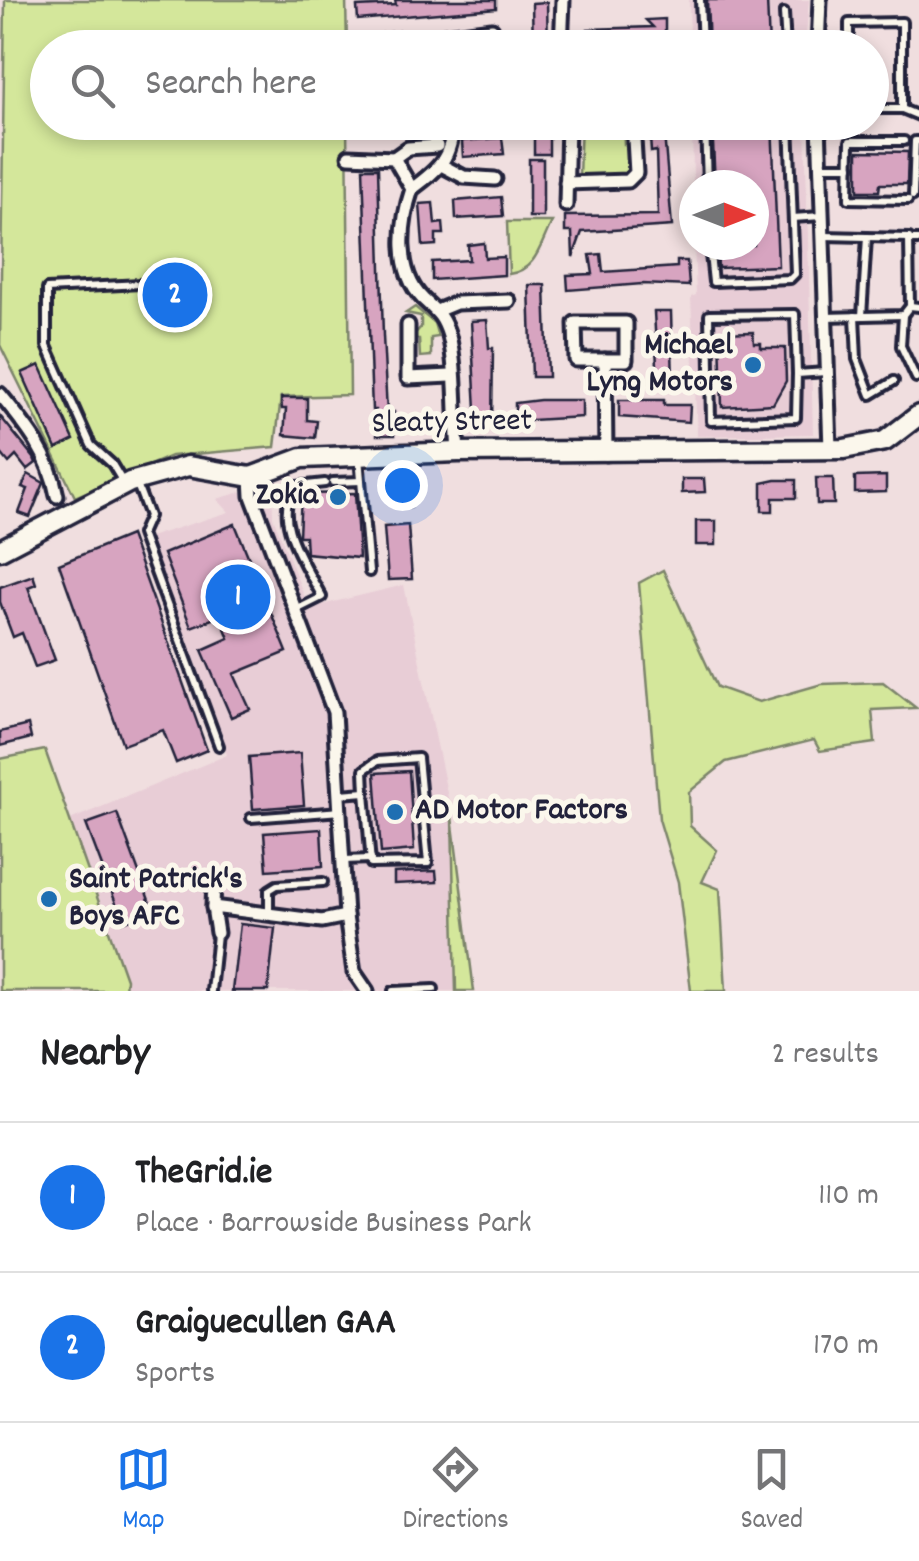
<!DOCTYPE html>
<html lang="en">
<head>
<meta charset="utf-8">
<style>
	:root { --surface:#fff; --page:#f6f6f6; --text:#202124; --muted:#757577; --line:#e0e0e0; --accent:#1a73e8 }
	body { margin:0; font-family:Dekko,sans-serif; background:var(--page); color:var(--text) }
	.compass { position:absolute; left:679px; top:170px; width:90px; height:90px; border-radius:50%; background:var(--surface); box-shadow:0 5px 15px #0003; rotate:90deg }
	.you { position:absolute; left:402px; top:485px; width:35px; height:35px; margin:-25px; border:8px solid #fff; border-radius:50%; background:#1a73e8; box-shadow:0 0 0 15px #1a73e833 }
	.badge { display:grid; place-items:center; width:65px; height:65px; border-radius:50%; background:var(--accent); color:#fff; font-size:32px; font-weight:700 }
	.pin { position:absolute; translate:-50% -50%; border:5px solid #fff; box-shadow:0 2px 10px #0006 }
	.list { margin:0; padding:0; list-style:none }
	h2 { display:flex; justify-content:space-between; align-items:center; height:130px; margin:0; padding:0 40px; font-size:42px }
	h2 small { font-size:32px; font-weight:400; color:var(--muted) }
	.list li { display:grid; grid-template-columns:65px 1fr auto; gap:30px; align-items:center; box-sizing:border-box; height:150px; padding:0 40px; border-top:2px solid var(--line) }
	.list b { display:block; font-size:38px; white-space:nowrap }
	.list p { margin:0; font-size:32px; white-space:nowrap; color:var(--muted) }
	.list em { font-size:32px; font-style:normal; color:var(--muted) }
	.icon { flex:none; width:55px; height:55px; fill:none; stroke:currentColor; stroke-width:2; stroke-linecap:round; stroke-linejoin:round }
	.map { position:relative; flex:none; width:919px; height:991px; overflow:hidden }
	.search { position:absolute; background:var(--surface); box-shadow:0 5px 15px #0003; left:30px; right:30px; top:30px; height:110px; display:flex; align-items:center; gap:25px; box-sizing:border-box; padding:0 35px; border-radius:55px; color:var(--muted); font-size:38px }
	.sheet { height:430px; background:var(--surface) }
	nav { display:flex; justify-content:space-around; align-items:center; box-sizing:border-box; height:140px; border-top:2px solid var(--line); background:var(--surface); font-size:28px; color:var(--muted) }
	nav a { display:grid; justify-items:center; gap:5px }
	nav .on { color:var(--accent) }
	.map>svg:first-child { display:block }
</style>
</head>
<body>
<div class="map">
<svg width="919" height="991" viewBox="0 0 919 991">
	<rect width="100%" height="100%" fill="#f0dedf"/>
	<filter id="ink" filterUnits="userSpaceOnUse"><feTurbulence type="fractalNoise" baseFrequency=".01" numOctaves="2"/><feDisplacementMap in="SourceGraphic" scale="20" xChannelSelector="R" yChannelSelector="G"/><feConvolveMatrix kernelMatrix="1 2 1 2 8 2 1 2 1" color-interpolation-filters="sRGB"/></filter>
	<g filter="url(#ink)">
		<g fill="#e8cdd6">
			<path d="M 689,0 L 809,0 L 805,47 L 690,47 Z"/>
			<path d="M 692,123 L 805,123 L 813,434 L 697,436 L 691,297 L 696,295 L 694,245 L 754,245 L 754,185 L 694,185 L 694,229 Z"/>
			<path d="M 272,483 L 273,517 L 309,608 L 404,585 L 452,817 L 456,991 L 129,991 L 70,820 L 227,755 L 149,537 L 229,512 L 217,499 Z"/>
		</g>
		<g fill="#d4e79b" stroke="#7b846b" stroke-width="2.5">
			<path d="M 5,0 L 346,0 L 347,47 L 48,48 L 48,122 L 347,123 L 350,395 L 281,397 L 275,447 L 171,456 L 75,497 L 0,345 Z"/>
			<path d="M 581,123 L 623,123 L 624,144 L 631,144 L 632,171 L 626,175 L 579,177 Z"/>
			<path d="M 507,222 L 552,222 C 540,244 537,270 509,274 Z"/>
			<path d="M 415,307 L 434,323 L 438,337 L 431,338 L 431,356 L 420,357 L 419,339 L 410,339 L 421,327 L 421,316 L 406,313 Z"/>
			<path d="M 663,570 L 717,687 L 759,702 L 822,684 L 883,682 L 916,708 L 872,710 L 875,743 L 820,751 L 814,740 L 726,762 L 689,792 L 690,826 L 717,850 L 702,882 L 720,889 L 726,991 L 691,991 L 678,882 L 659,819 L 639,583 Z"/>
			<path d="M 45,750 L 126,979 L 125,991 L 0,991 L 0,759 Z"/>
			<path d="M 452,817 L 474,991 L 456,991 Z"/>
		</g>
		<g fill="#d7a4c0" stroke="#22223b" stroke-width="2.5">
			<path d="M 395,0 L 496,0 L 496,8 L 358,20 L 357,7 L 396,5 Z"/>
			<path d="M 707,0 L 767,0 L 769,48 L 709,48 Z"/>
			<path d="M 547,2 L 548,48 L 533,48 L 532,3 Z"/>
			<path d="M 665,19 L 665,48 L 649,48 L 649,42 L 588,45 L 588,29 L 653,27 L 646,20 Z"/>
			<path d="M 349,122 L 383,122 L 383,131 L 349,132 Z"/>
			<rect x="534" y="122" width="15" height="32"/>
			<path d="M 649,122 L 663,122 L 672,226 L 582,232 L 573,257 L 572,232 L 565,232 L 565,216 L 658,215 L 656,151 L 651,152 Z"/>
			<path d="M 712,122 L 772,122 L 778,266 L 718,268 L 717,245 L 754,245 L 754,185 L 715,185 Z"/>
			<path d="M 502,138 L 504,154 L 463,157 L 462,141 Z"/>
			<path d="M 858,151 L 908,152 L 907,184 L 880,184 L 879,191 L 858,191 Z"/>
			<rect x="529" y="159" width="14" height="58"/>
			<path d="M 363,168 L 378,168 L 383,336 L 387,412 L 394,412 L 394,435 L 377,435 L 376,410 L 372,410 Z"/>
			<path d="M 501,197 L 503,216 L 456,219 L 455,201 Z"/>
			<path d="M 433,203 L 435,224 L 443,223 L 444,234 L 436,234 L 436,245 L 423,246 L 420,204 Z"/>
			<path d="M 484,243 L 485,258 L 504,257 L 504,275 L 432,280 L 432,262 L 469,260 L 468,245 Z"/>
			<path d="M 601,254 L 603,272 L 677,267 L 677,261 L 687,261 L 689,286 L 642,284 L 568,290 L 567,275 L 593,274 L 590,255 Z"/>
			<path d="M 529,285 L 545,285 L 548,377 L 532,377 Z"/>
			<path d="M 654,312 L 671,312 L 673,382 L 658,383 Z"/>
			<path d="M 487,320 L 489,348 L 493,348 L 492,426 L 477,427 L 471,321 Z"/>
			<path d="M 753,332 L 754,343 L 761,343 L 761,348 L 785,348 L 786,381 L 773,404 L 722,407 L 720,333 Z"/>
			<path d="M 40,365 L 74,440 L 56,449 L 22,373 Z"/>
			<path d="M 281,398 L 307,398 L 307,420 L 317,421 L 315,438 L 284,435 L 286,409 L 282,409 Z"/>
			<path d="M 540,400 L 582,400 L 582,417 L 515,421 L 515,403 Z"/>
			<path d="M 619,400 L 664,400 L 664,405 L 690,405 L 689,422 L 619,417 Z"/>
			<path d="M 0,416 L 34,458 L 36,463 L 27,470 L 16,456 L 9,463 L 0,452 Z"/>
			<path d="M 389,467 L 411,467 L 411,507 L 402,508 L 401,476 L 389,477 Z"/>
			<path d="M 28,474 L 44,483 L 30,517 L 19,513 L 28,489 L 22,487 Z"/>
			<path d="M 886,476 L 886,492 L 855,493 L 855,477 Z"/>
			<path d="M 816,478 L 833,478 L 834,504 L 817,504 Z"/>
			<path d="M 682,479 L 704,479 L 705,492 L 682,493 Z"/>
			<path d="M 776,480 L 796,480 L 796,498 L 773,498 L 773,511 L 762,511 L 762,483 Z"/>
			<path d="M 355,493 L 359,558 L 306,553 L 305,536 L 299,536 L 301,494 Z"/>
			<rect x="696" y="521" width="20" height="24"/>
			<path d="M 235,524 L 287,652 L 234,674 L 250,709 L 231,717 L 202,650 L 229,638 L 220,616 L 191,627 L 163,554 Z"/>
			<path d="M 408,525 L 412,579 L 388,580 L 384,527 Z"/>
			<path d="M 130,535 L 207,750 L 176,763 L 163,730 L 123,745 L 59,564 Z"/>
			<path d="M 33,575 L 36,584 L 28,587 L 55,660 L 35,667 L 22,633 L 13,637 L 0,602 L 0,587 Z"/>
			<path d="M 28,725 L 31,738 L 0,746 L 0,732 Z"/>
			<path d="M 300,753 L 304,805 L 253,809 L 249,757 Z"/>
			<path d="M 409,771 L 414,850 L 381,853 L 375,773 Z"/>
			<path d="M 117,813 L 153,911 L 123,922 L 86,824 Z"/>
			<path d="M 321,829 L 323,866 L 267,870 L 264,833 Z"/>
			<path d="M 436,871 L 437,882 L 394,884 L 394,873 Z"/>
			<path d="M 240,924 L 275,928 L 268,991 L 232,991 Z"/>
		</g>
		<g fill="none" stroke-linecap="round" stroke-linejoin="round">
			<g stroke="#22223b" stroke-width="14">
				<g id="lane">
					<path d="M 700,0 L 702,48"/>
					<path d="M 784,13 L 786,48"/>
					<path d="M 849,48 L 849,23 L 902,22 L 902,109"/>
					<path d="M 872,109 L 902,109 L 919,116"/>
					<path d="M 705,122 L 707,185"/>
					<path d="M 904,141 L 850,141 L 849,199 L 908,200"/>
					<path d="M 821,166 L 850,166"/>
					<path d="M 913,196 L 915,141 L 919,141"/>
					<path d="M 793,218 L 821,216"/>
					<path d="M 824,236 L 909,238 L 910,306"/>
					<path d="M 909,240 L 919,240"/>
					<path d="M 709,245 L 713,282 L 790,279 L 795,274 L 789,122"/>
					<path d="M 903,315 L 901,346 L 916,378"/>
					<path d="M 855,316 L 857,359 L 871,395 L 894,381"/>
					<path d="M 862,316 L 867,237"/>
					<path d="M 825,317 L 903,315 L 910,306 L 919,307"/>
					<path d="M 797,374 L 795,314 L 709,315 L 711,421 L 796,418 L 797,374 L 826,372"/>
					<path d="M 359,457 L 369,572"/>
					<path d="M 136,482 L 149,516 L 141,534 L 219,746"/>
					<path d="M 333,482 L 361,481"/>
					<path d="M 124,484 L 112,464 L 91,445 L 47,346 L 47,289 L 159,283"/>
					<path d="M 296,610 L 322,597 C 308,569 267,513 298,486 L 325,483"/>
					<path d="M 341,794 L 365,792 L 364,770 L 377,761 L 418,758 L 428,863 L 371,864 L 365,792"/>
					<path d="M 251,818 L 341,811"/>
					<path d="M 344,860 L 371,859"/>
					<path d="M 269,914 L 269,890 L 277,885 L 323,882"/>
					<path d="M 211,991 L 217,934"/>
					<path d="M 393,991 L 434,989"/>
				</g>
			</g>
			<g stroke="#22223b" stroke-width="19">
				<g id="street">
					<path d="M 355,45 L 402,39 L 428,48"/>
					<path d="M 428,48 L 439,36 L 492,29"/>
					<path d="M 561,48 L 563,0"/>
					<path d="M 818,48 L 820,0"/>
					<path d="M 453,122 C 452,158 439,169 412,189 C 401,222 395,271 423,299 C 437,312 443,316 449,336 C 457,366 455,419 458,452"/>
					<path d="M 819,122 L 830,449"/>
					<path d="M 349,156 L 394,158 L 412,189"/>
					<path d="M 394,158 L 408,148 L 437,146"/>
					<path d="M 443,166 L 464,177 L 495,179"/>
					<path d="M 566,183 L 628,181 L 636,173 L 633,122"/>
					<path d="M 566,205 L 568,122"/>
					<path d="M 439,310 L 456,303 L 509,301"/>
					<path d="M 575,323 L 626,323 L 626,360 L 576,360 Z"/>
					<path d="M 408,325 L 408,378 L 451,376"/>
					<path d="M 605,360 L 606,454"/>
					<path d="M 0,394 C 27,427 49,453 57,496"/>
					<path d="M 213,907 L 214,880"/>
					<path d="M 346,916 L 354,972 L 367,991"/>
					<path d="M 217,933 L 213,907 L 322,921 L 346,916 L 334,712 L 252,496 L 251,477"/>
				</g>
			</g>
			<g stroke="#22223b" stroke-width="25">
				<path id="secondary" d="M 0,550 L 130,482 L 188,466 L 251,477 L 302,458 L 458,452 L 844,449 L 885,441 L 919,415"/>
			</g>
			<use href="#lane" stroke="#fbf7ec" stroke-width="6"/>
			<use href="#street" stroke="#fbf7ec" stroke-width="11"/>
			<use href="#secondary" stroke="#fbf7ec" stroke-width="18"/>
		</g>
	</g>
	<g fill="#1f6fb2" stroke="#fbf7ec" stroke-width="4">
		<circle cx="753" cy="365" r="10"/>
		<circle cx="338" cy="497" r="10"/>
		<circle cx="395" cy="812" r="10"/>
		<circle cx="49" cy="899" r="10"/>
	</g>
	<g text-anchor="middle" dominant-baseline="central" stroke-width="10" stroke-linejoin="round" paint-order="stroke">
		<g font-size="32" font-weight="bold" fill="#22223b" stroke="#fbf7ec" text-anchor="end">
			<text x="733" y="347">Michael<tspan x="733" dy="37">Lyng Motors</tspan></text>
			<text x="318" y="497">Zokia</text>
			<text x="415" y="812" text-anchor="start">AD Motor Factors</text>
			<text x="69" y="881" text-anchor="start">Saint Patrick's<tspan x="69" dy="37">Boys AFC</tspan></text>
		</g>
		<g font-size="32" fill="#22223b" stroke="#fbf7ec">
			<text transform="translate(452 424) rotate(-1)">Sleaty Street</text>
		</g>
	</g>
</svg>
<svg class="compass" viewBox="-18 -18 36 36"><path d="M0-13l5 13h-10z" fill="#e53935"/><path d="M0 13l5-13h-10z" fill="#757577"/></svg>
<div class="you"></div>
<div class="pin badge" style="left:238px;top:597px">1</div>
<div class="pin badge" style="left:175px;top:295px">2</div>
<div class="search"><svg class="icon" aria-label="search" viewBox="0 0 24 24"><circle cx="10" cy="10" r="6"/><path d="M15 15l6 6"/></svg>Search here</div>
</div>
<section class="sheet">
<h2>Nearby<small>2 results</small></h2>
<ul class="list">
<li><span class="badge">1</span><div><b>TheGrid.ie</b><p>Place · Barrowside Business Park</p></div><em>110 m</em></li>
<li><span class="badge">2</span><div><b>Graiguecullen GAA</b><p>Sports</p></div><em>170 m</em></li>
</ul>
</section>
<nav>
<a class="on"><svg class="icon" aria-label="map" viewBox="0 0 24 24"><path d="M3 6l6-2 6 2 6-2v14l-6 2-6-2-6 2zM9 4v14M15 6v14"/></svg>Map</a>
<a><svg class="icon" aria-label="directions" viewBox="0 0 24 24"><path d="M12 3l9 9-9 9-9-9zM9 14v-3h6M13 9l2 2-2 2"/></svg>Directions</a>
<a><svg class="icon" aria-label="saved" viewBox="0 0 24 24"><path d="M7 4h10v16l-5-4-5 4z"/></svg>Saved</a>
</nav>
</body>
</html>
